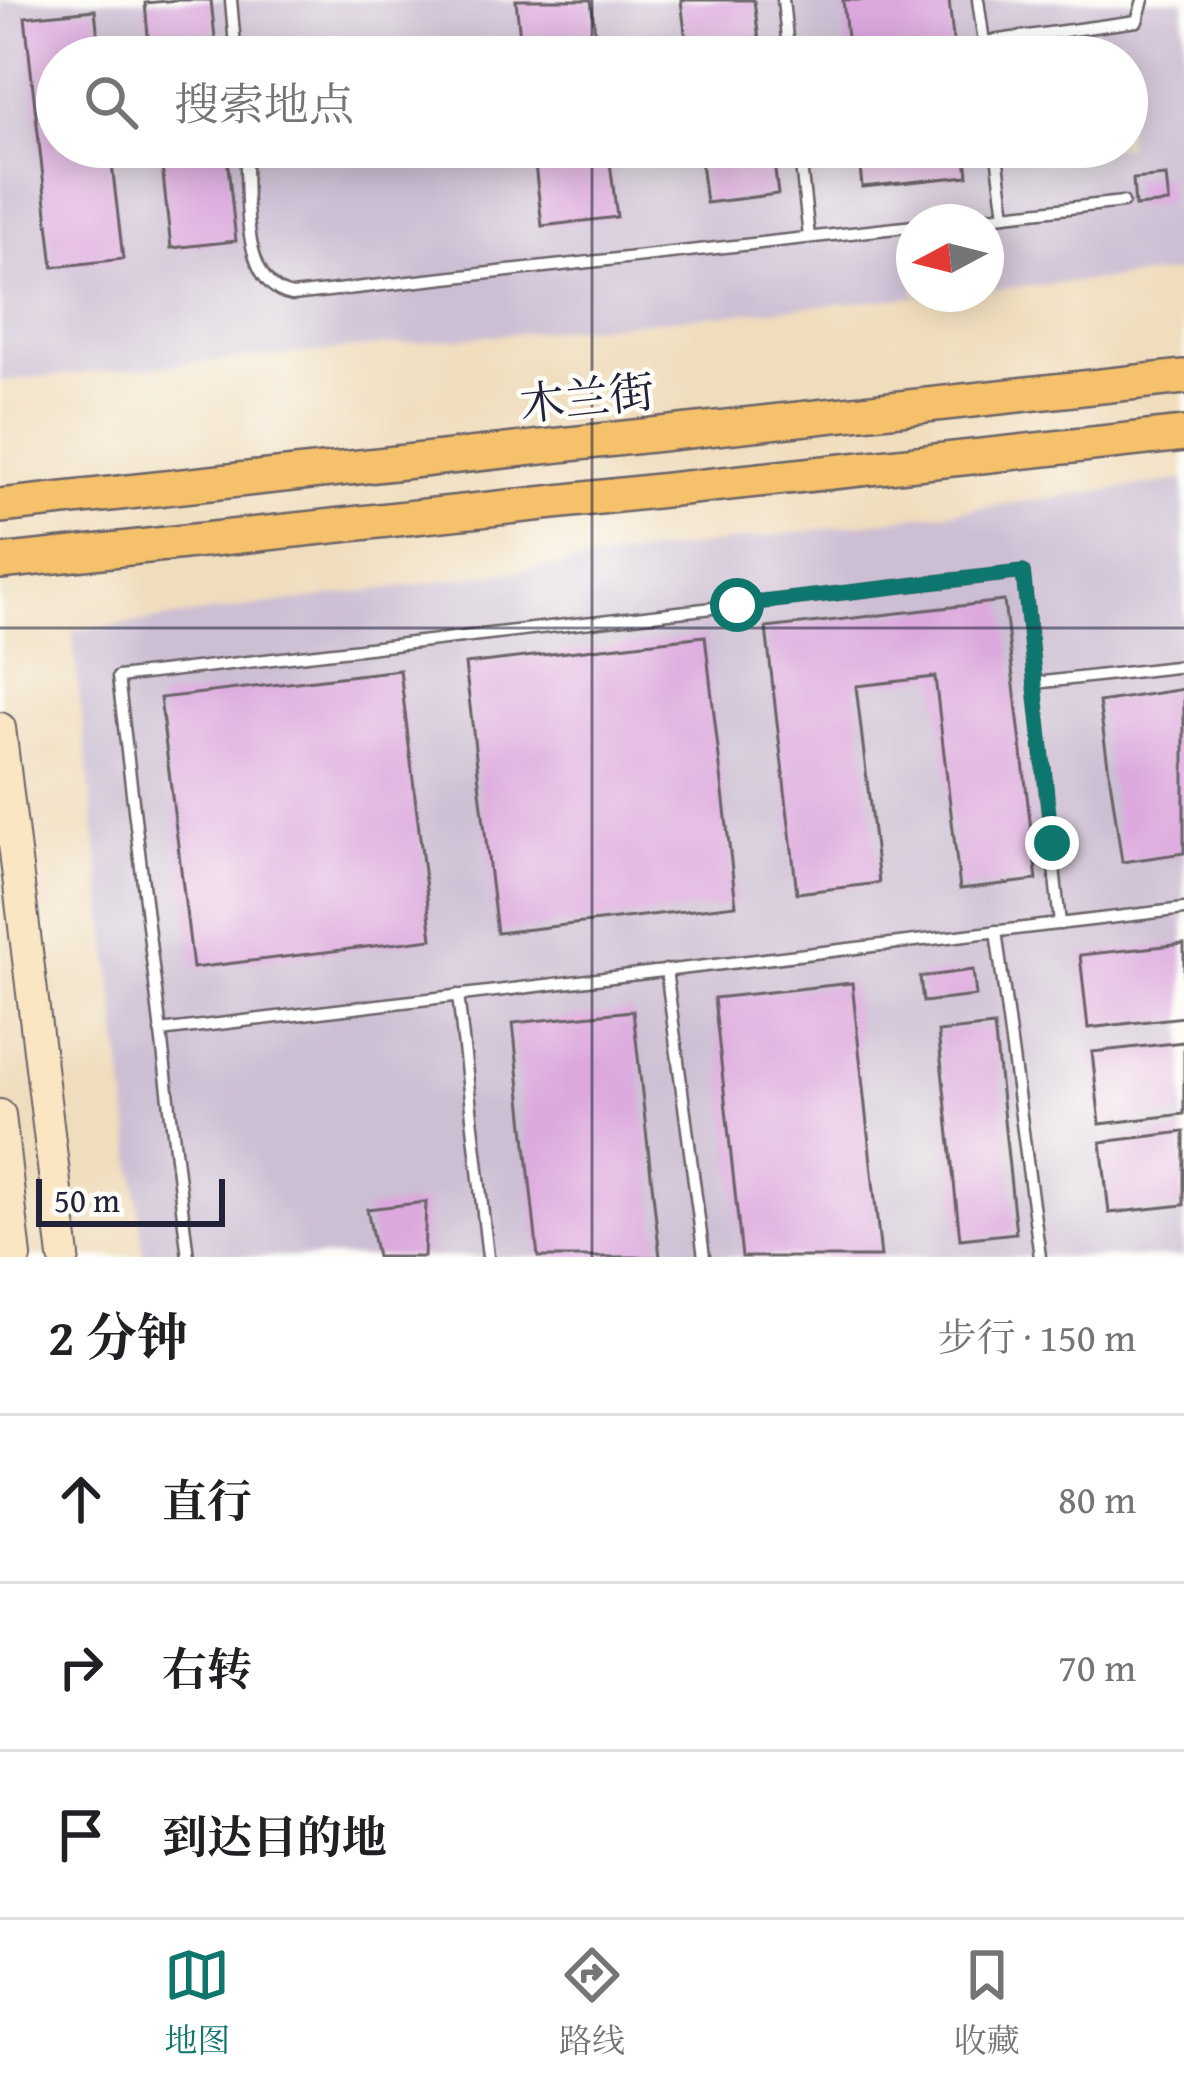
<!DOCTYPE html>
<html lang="zh">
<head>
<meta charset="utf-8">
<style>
	:root { --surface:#fff; --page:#f6f6f6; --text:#202124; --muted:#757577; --line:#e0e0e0; --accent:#0f766e }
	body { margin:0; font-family:"Gentium Book Plus","Noto Serif SC",serif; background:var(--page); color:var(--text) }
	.compass { position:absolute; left:896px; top:204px; width:108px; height:108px; border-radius:50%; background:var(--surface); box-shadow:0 6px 30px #0003; rotate:263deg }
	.scale { position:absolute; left:36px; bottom:30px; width:189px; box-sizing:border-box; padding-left:12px; border:6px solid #22223b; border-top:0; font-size:33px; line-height:42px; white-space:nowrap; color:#22223b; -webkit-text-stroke:9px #fdfcf7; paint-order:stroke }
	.stop { position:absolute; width:36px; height:36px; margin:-27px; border:9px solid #0f766e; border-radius:50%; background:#fff }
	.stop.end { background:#0f766e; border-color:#fff; box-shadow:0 3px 12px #0008 }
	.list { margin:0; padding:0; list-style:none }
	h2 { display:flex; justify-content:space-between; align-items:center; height:156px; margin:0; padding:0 48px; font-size:51px }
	h2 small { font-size:39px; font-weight:400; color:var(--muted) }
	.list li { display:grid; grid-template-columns:78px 1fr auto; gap:36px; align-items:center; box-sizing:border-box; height:168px; padding:0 48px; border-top:3px solid var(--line) }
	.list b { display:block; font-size:45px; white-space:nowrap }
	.list em { font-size:39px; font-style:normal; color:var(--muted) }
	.icon { flex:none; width:66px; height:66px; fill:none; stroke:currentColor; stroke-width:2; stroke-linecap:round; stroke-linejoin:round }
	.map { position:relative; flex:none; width:1184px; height:1257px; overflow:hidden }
	.search { position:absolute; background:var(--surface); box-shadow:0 6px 30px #0003; left:36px; right:36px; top:36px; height:132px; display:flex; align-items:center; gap:30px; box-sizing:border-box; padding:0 42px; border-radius:66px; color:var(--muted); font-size:45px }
	.sheet { height:660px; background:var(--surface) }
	nav { display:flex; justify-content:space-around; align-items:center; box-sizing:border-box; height:168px; border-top:3px solid var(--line); background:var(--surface); font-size:33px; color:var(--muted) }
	nav a { display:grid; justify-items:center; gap:6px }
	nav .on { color:var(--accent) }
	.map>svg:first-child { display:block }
</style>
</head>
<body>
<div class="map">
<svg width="1184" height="1257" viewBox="0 0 1184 1257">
	<rect width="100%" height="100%" fill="#fdfcf7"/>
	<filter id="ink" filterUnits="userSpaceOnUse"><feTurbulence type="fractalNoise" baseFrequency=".00833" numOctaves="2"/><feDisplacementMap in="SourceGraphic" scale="24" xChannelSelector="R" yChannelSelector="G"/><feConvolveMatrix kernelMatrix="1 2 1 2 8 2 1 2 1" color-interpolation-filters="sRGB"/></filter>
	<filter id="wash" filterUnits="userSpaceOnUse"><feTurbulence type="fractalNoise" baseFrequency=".004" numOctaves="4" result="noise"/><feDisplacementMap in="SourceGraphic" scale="48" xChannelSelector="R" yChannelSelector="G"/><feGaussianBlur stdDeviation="2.7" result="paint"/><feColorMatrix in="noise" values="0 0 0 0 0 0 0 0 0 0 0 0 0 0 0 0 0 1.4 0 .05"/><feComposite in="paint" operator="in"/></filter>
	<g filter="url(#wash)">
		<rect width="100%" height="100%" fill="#f0ddbd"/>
		<g fill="#ccbed3" fill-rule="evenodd">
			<path d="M 0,0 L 1184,0 L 1184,272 L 986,290 L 986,222 L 914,222 L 914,294 L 945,294 L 0,381 ZM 57,57 L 1127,57 L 1127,147 L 57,147 Z"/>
			<path d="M 1184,480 L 1184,1257 L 144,1257 L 72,631 Z"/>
		</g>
		<g id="blocks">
			<g fill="#dca8dd">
				<path d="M 178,0 L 211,0 L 217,57 L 150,57 L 145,3 Z"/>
				<path d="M 516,0 L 591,0 L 598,57 L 522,57 Z"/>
				<path d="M 681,0 L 754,0 L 761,57 L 688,57 Z"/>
				<path d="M 843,0 L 949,0 L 955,57 L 849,57 Z"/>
				<path d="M 95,10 L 100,57 L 57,57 L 57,147 L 110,147 L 123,259 L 53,267 L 25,17 Z"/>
				<path d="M 160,147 L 226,147 L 236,241 L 171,248 Z"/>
				<path d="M 533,147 L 608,147 L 617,217 L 542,226 Z"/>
				<path d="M 699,147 L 772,147 L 778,194 L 706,203 Z"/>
				<path d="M 858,147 L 965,147 L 968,176 L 862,187 Z"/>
				<path d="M 1166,176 L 1169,203 L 1135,206 L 1133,179 Z"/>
				<path d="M 1004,601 L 1037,880 L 960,889 L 935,677 L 856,686 L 879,883 L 797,893 L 766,628 Z"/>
				<path d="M 705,636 L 736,905 L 497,933 L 465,664 Z"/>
				<path d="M 400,670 L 432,939 L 193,968 L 160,698 Z"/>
				<path d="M 1184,689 L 1184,853 L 1122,862 L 1099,702 Z"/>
				<path d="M 1184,944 L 1184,1017 L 1088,1028 L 1080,955 Z"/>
				<path d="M 973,970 L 976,996 L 923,1002 L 920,977 Z"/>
				<path d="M 852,983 L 881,1257 L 742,1257 L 714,998 Z"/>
				<path d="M 633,1011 L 660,1257 L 538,1257 L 513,1023 Z"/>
				<path d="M 994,1026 L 1016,1233 L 960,1239 L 938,1032 Z"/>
				<path d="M 1184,1042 L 1184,1114 L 1100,1124 L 1092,1052 Z"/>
				<path d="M 1184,1132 L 1184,1205 L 1109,1213 L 1101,1142 Z"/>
				<path d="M 426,1202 L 424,1257 L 377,1257 L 367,1209 Z"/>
			</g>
		</g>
	</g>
	<g filter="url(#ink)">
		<use href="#blocks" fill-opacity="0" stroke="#6a6368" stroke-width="3"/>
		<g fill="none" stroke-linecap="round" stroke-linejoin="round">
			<g stroke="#6a6368" stroke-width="15">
				<g id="service">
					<path d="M 231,0 L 236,57"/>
					<path d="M 783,0 L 789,57"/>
					<path d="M 978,0 L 984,42 L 1137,21 L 1143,0"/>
					<path d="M 245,147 C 249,191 238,285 292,295 L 914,226"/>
					<path d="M 799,147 L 809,237"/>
					<path d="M 1005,215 L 1123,202"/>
					<path d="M 946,222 L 1005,215 L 996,147"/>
					<path d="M 1035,683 L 1184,666"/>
					<path d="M 996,931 L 1040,1257"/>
					<path d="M 666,970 L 704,1257"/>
					<path d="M 458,995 L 488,1257"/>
					<path d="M 160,1031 L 1184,909"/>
					<path d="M 188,1257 L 118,677 L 1023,572 L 1060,924"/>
				</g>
			</g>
			<g stroke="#6a6368" stroke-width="34">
				<g id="secondary">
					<path d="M 0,728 L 64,1257"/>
					<path d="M 0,1115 L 16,1257"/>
				</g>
			</g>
			<g stroke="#6a6368" stroke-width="38">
				<g id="primary">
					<path d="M 0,506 L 1184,377"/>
					<path d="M 0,562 L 1184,434"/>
				</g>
			</g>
			<use href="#service" stroke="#fff" stroke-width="10"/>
			<use href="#secondary" stroke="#fbe6c4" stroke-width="30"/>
			<use href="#primary" stroke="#f5c16b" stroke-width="33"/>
		</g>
	</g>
	<g fill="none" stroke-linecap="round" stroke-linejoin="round" filter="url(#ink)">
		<path stroke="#0f766e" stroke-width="15" d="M 737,605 L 1023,572 L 1052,843"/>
	</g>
	<path fill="none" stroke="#22223b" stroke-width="3" stroke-opacity="0.55" d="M 592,0 L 592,57M 592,147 L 592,1257M 0,628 L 1184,628"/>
	<g text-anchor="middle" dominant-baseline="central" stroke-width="9" stroke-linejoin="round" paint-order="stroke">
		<g font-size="45" fill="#22223b" stroke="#fdfcf7">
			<text transform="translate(587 397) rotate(-6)">木兰街</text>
		</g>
	</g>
</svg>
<svg class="compass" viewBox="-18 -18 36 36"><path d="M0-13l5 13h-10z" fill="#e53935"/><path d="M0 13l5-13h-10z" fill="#757577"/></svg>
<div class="scale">50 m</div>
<div class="stop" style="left:737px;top:605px"></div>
<div class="stop end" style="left:1052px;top:843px"></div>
<div class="search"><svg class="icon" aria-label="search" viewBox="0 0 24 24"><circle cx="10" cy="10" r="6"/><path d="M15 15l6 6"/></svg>搜索地点</div>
</div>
<section class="sheet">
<h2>2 分钟<small>步行 · 150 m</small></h2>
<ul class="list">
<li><svg class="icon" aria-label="ahead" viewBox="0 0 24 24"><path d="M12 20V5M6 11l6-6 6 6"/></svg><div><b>直行</b></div><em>80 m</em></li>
<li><svg class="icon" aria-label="right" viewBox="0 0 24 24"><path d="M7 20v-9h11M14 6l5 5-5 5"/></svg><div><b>右转</b></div><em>70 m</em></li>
<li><svg class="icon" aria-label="arrive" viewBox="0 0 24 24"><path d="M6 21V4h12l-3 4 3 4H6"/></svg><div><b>到达目的地</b></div></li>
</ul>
</section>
<nav>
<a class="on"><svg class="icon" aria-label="map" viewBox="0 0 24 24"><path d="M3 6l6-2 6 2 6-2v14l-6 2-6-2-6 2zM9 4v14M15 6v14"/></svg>地图</a>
<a><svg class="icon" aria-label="directions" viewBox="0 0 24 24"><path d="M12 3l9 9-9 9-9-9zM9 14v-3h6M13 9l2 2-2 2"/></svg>路线</a>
<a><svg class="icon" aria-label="saved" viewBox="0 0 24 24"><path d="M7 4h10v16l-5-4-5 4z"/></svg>收藏</a>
</nav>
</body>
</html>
